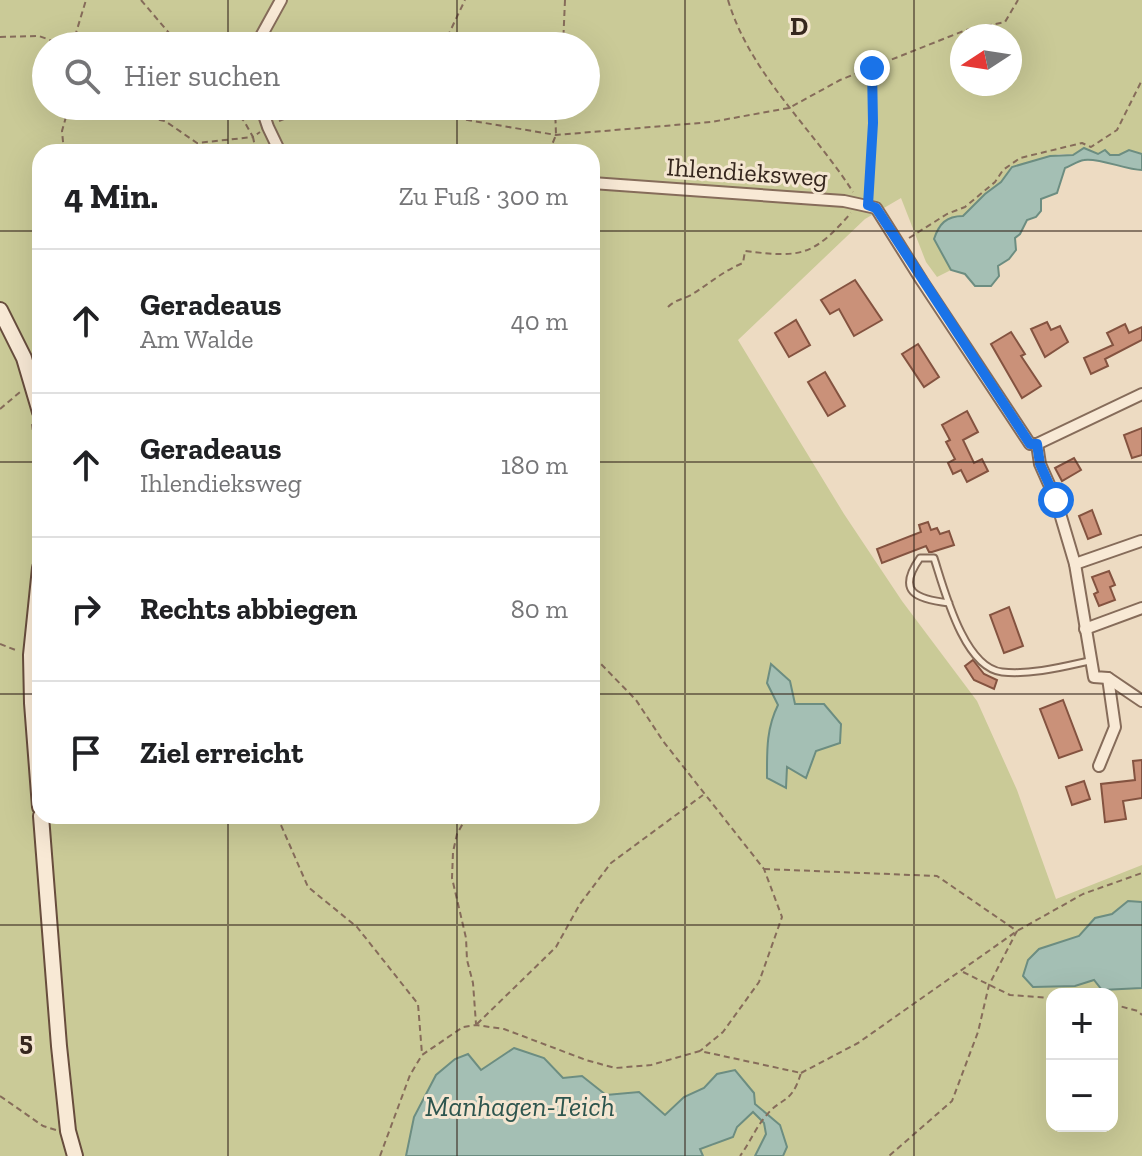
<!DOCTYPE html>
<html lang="de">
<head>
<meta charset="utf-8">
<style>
	:root { --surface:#fff; --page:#f6f6f6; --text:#202124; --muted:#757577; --line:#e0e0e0 }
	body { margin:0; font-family:"Zilla Slab",serif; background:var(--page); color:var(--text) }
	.controls { position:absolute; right:24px; bottom:24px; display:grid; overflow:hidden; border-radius:16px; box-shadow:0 8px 32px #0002 }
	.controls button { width:72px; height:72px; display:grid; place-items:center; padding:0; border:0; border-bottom:2px solid var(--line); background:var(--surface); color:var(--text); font:40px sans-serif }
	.compass { position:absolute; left:950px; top:24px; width:72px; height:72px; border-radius:50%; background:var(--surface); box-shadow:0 8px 32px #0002; rotate:258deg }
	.stop { position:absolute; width:24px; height:24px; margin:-18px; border:6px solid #1a73e8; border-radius:50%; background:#fff }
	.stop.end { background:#1a73e8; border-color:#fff; box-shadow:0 2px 8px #0008 }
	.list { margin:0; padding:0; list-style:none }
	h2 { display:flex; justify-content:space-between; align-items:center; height:104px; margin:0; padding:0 32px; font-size:34px }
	h2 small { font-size:26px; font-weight:400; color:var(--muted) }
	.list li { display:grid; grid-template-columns:52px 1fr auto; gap:24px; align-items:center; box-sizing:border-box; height:144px; padding:0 32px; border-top:2px solid var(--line) }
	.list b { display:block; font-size:30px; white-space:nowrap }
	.list p { margin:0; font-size:26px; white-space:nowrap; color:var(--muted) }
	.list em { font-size:26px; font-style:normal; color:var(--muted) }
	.icon { flex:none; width:44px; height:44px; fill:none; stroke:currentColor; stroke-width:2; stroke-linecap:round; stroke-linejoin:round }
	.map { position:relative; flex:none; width:1142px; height:1156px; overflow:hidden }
	.search { position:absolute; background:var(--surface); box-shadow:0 8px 32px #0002; left:32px; top:32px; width:568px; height:88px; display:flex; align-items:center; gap:20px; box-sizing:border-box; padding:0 28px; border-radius:44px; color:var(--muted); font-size:30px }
	.panel { position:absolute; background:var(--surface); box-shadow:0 8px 32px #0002; left:32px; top:144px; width:568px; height:680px; border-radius:24px }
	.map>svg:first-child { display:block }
</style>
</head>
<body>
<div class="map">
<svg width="1142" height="1156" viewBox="0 0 1142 1156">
	<rect width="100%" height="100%" fill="#eddbc2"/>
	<g fill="#caca97" fill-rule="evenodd">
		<path d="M 0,0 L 1142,0 L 1142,154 L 1129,150 L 1119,155 L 1059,154 L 1012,167 L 1001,182 L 985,194 L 963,216 L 934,239 L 951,270 L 937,277 L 926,262 L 901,198 L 865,219 L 738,340 L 844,514 L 902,601 L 977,701 L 1017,790 L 1056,899 L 1142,865 L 1142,902 L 1128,901 L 1112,914 L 1095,918 L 1079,936 L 1039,949 L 1075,986 L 1095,980 L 1102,990 L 1142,988 L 1142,1156 L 783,1156 C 793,1133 771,1118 755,1104 L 754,1093 L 735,1070 L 717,1074 L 704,1088 L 684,1097 L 666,1115 L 639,1093 L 606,1095 L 582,1076 L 563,1078 L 544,1058 L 514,1048 L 481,1070 L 436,1075 L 414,1117 L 406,1156 L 0,1156 ZM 962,36 L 1010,36 L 1010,84 L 962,84 ZM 46,46 L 586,46 L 586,106 L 46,106 ZM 40,152 L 592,152 L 592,816 L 40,816 ZM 778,705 L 787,766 L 785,788 L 767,778 C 767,752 766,729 778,705 ZM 1052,994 L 1112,994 L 1112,1126 L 1052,1126 Z"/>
		<path d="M 753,1111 L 764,1123 L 766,1134 L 755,1156 L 703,1156 L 700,1149 L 714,1145 Z"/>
	</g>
	<g fill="#a4bfb4" stroke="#6c8d81" stroke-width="2">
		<path d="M 1084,148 L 1098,154 L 1105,150 L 1110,155 L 1119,155 L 1129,150 L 1142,154 L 1142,170 C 1126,170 1098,157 1084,160 C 1077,161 1071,166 1065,168 L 1057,193 L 1041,199 L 1041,211 L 1036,217 L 1027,220 L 1020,234 L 1015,238 L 1016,250 L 1009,259 L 998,266 L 999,276 L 991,286 L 975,286 L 965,274 L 951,270 L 934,239 C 939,224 946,216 963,216 L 985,194 L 1001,182 L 1012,167 L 1050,156 L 1073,155 Z"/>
		<path d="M 771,664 L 790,681 L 795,704 L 824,704 L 841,724 L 840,743 L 816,751 L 806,778 L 787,767 L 786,788 L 767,778 C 767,752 766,729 778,705 L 767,683 Z"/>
		<path d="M 1128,901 L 1142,902 L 1142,988 L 1102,990 L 1094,980 L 1075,986 L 1033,987 L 1023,976 L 1028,960 L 1039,949 L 1079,936 L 1095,918 L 1112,914 Z"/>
		<path d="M 514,1048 L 544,1058 L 563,1078 L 582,1076 L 606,1095 L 639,1092 L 665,1115 L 684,1097 L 704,1088 L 717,1074 L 735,1070 L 754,1093 L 755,1104 L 780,1125 L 787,1147 L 783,1156 L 755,1156 L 766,1134 L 764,1123 L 753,1112 L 737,1127 L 733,1137 L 700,1149 L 703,1156 L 406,1156 L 414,1117 L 436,1075 L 455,1059 L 468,1054 L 481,1070 Z"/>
	</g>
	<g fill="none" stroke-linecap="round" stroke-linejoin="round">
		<path stroke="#6c8d81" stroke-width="3" d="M 592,479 L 598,474"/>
	</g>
	<g fill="#ca9179" stroke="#845340" stroke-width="2">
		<path d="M 855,280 L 882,320 L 854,336 L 839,309 L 830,314 L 821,300 Z"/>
		<path d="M 796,320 L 810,345 L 789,357 L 775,333 Z"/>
		<path d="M 1047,322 L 1051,330 L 1060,326 L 1068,342 L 1045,357 L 1031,329 Z"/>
		<path d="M 1125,324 L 1129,333 L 1142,327 L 1142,340 L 1105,359 L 1108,366 L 1091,374 L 1084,358 L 1113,345 L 1107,333 Z"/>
		<path d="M 1011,332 L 1025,354 L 1021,356 L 1041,386 L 1022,398 L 991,344 Z"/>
		<path d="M 918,344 L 939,377 L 924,387 L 902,354 Z"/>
		<path d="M 825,372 L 845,406 L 828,416 L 808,382 Z"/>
		<path d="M 967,411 L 978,432 L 963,440 L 974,463 L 982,459 L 988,471 L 967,482 L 961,470 L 953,474 L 948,463 L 955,459 L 946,442 L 950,440 L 942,425 Z"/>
		<path d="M 1142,428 L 1142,455 L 1132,458 L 1124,435 Z"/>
		<path d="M 1074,458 L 1081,470 L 1062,481 L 1055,468 Z"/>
		<path d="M 1092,510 L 1101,534 L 1088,539 L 1079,516 Z"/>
		<path d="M 928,522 L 931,530 L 937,528 L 940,534 L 949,531 L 954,545 L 932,552 L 929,552 L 926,546 L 882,563 L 877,549 L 921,532 L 919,525 Z"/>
		<path d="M 1109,571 L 1115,585 L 1110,587 L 1115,600 L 1099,606 L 1094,594 L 1098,592 L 1092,577 Z"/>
		<path d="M 1009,607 L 1023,646 L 1004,653 L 990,615 Z"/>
		<path d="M 973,660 L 984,674 L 997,680 L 994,689 L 974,680 L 965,666 Z"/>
		<path d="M 1063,700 L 1082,750 L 1059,758 L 1040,709 Z"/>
		<path d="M 1142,760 L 1142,798 L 1123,801 L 1126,819 L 1105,822 L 1101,784 L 1135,780 L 1133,761 Z"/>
		<path d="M 1084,781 L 1090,799 L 1072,805 L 1066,787 Z"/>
	</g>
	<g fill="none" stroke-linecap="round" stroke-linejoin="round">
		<g stroke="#866c5a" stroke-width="9">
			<path id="lane" d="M 949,603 C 916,599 896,592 920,558 L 934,558 C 944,589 964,668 1002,672 C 1031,675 1062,667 1089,661"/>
		</g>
		<g stroke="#866c5a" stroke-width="14">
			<g id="street">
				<path d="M 259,46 L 259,40 L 281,0"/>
				<path d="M 261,106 L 268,127 L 280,152"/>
				<path d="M 592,183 L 844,201 L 876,208 L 922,281 L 1030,444 L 1037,444 L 1142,394"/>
				<path d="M 1037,444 L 1040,464 L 1056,500 L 1075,564 L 1094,677 L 1108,678 L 1142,701"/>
				<path d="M 1075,564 L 1141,541"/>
				<path d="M 1085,629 L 1142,608"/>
				<path d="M 1099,766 L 1115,727 L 1108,678"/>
			</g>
		</g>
		<g stroke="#684d3d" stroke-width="18">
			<g id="secondary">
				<path d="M 0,310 L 24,358 L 40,412"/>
				<path d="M 40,568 L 31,655 L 32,703 L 40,807"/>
				<path d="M 41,816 L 59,1046 L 68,1131 L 75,1156"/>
			</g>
		</g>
		<g stroke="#866c5a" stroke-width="2" stroke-dasharray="6 4" stroke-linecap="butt">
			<path d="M 141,0 L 180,46"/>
			<path d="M 728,0 C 750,74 813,129 853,192"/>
			<path d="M 0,37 L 39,36 L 66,46"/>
			<path d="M 72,46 L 86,0"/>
			<path d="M 443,46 L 465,0"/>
			<path d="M 563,46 L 565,0"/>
			<path d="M 134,106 L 144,117 L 165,121 L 197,143 L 253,137 L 244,121 L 227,106"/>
			<path d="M 357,106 L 414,111 L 556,135 L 711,122 L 789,108 L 840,80 L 966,30 L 1005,22 L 1018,0"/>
			<path d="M 279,121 L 319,106"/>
			<path d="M 64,152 L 62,131 L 69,106"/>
			<path d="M 256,152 L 253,137 L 260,132"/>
			<path d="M 549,152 L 556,135 L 555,106"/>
			<path d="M 868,196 L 872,70"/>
			<path d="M 909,238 L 947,214 L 965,207 L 995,182 L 1003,170 L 1020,158 L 1082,143 L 1091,147 L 1117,130 L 1142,80"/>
			<path d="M 668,307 C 676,299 682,300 691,295 C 709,284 723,271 743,263 L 745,251 C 802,258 813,256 851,213"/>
			<path d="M 0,409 L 20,392"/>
			<path d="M 32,424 L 39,478 L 33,557"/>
			<path d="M 0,644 L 18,651"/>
			<path d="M 592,657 L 599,662"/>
			<path d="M 592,665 L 600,663 L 636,700 L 663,741 L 764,869 L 782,917 L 759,982 L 723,1032 L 700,1051"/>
			<path d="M 277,816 L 308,887 L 357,927 L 418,1004 L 422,1054"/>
			<path d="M 467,816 L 457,834 L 453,852 L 452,878 L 466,938 L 467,960 L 473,983 L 476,1024"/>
			<path d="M 764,869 L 937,876 L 1017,931 L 989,985 L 978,1032 L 952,1101 L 889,1156"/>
			<path d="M 963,972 L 1010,995 L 1052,998"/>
			<path d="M 1112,1004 L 1138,1011 L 1142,1015"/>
			<path d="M 477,1024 L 556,947 L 580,904 L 611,863 L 703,795"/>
			<path d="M 801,1073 L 858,1043 L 1017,931 L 1083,894 L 1142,873"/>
			<path d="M 0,1096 L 43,1126 L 56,1130"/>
			<path d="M 380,1156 L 410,1075 L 422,1055 L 463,1027 L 476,1025 L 504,1029 L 586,1060 L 615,1068 L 651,1065 L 700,1051 L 801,1073 C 791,1106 781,1096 765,1117 C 755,1129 749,1144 740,1156"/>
		</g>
		<use href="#lane" stroke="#f8e9d5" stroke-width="5"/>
		<use href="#street" stroke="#f8e9d5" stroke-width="10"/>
		<use href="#secondary" stroke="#f8e9d5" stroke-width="14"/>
	</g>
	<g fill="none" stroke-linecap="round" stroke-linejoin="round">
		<path stroke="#1a73e8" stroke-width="10" d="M 872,68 L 873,123 L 868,205 L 876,208 L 1030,444 L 1037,444 L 1040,464 L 1056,500"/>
	</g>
	<path fill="none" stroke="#36271e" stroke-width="2" stroke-opacity="0.55" d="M 228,0 L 228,46M 457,0 L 457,46M 685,0 L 685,1156M 914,0 L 914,1156M 228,106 L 228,152M 457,106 L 457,152M 0,231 L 40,231M 592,231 L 1142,231M 0,462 L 40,462M 592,462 L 1142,462M 0,694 L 40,694M 592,694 L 1142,694M 228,816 L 228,1156M 457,816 L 457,1156M 0,925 L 1142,925"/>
	<g text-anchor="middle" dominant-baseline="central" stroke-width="6" stroke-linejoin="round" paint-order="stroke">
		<g font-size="26" fill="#36271e" stroke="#f4e6d1">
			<text transform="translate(747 172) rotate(4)">Ihlendieksweg</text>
		</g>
		<g font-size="28" font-style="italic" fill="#2d554e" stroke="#f4e6d1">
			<text x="520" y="1106">Manhagen-Teich</text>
		</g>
	</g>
	<g font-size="26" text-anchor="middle" font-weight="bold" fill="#36271e" stroke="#f4e6d1" stroke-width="6" stroke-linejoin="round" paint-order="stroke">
		<text x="799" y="35">D</text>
		<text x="26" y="1050">5</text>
	</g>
</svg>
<div class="controls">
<button>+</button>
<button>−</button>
</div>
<svg class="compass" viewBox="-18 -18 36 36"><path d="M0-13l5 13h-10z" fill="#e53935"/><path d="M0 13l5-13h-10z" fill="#757577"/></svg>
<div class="stop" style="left:1056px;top:500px"></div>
<div class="stop end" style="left:872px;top:68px"></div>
<div class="search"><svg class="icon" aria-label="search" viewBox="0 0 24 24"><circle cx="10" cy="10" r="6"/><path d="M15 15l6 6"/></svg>Hier suchen</div>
<section class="panel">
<h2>4 Min.<small>Zu Fuß · 300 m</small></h2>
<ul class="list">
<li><svg class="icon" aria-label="ahead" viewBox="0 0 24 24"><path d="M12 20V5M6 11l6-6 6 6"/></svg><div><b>Geradeaus</b><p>Am Walde</p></div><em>40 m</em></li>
<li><svg class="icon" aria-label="ahead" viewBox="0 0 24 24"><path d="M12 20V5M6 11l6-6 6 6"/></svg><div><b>Geradeaus</b><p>Ihlendieksweg</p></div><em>180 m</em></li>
<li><svg class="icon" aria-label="right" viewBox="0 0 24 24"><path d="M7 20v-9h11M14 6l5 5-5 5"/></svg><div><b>Rechts abbiegen</b></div><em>80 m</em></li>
<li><svg class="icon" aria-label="arrive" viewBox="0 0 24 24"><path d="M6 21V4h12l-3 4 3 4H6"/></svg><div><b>Ziel erreicht</b></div></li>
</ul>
</section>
</div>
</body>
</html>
